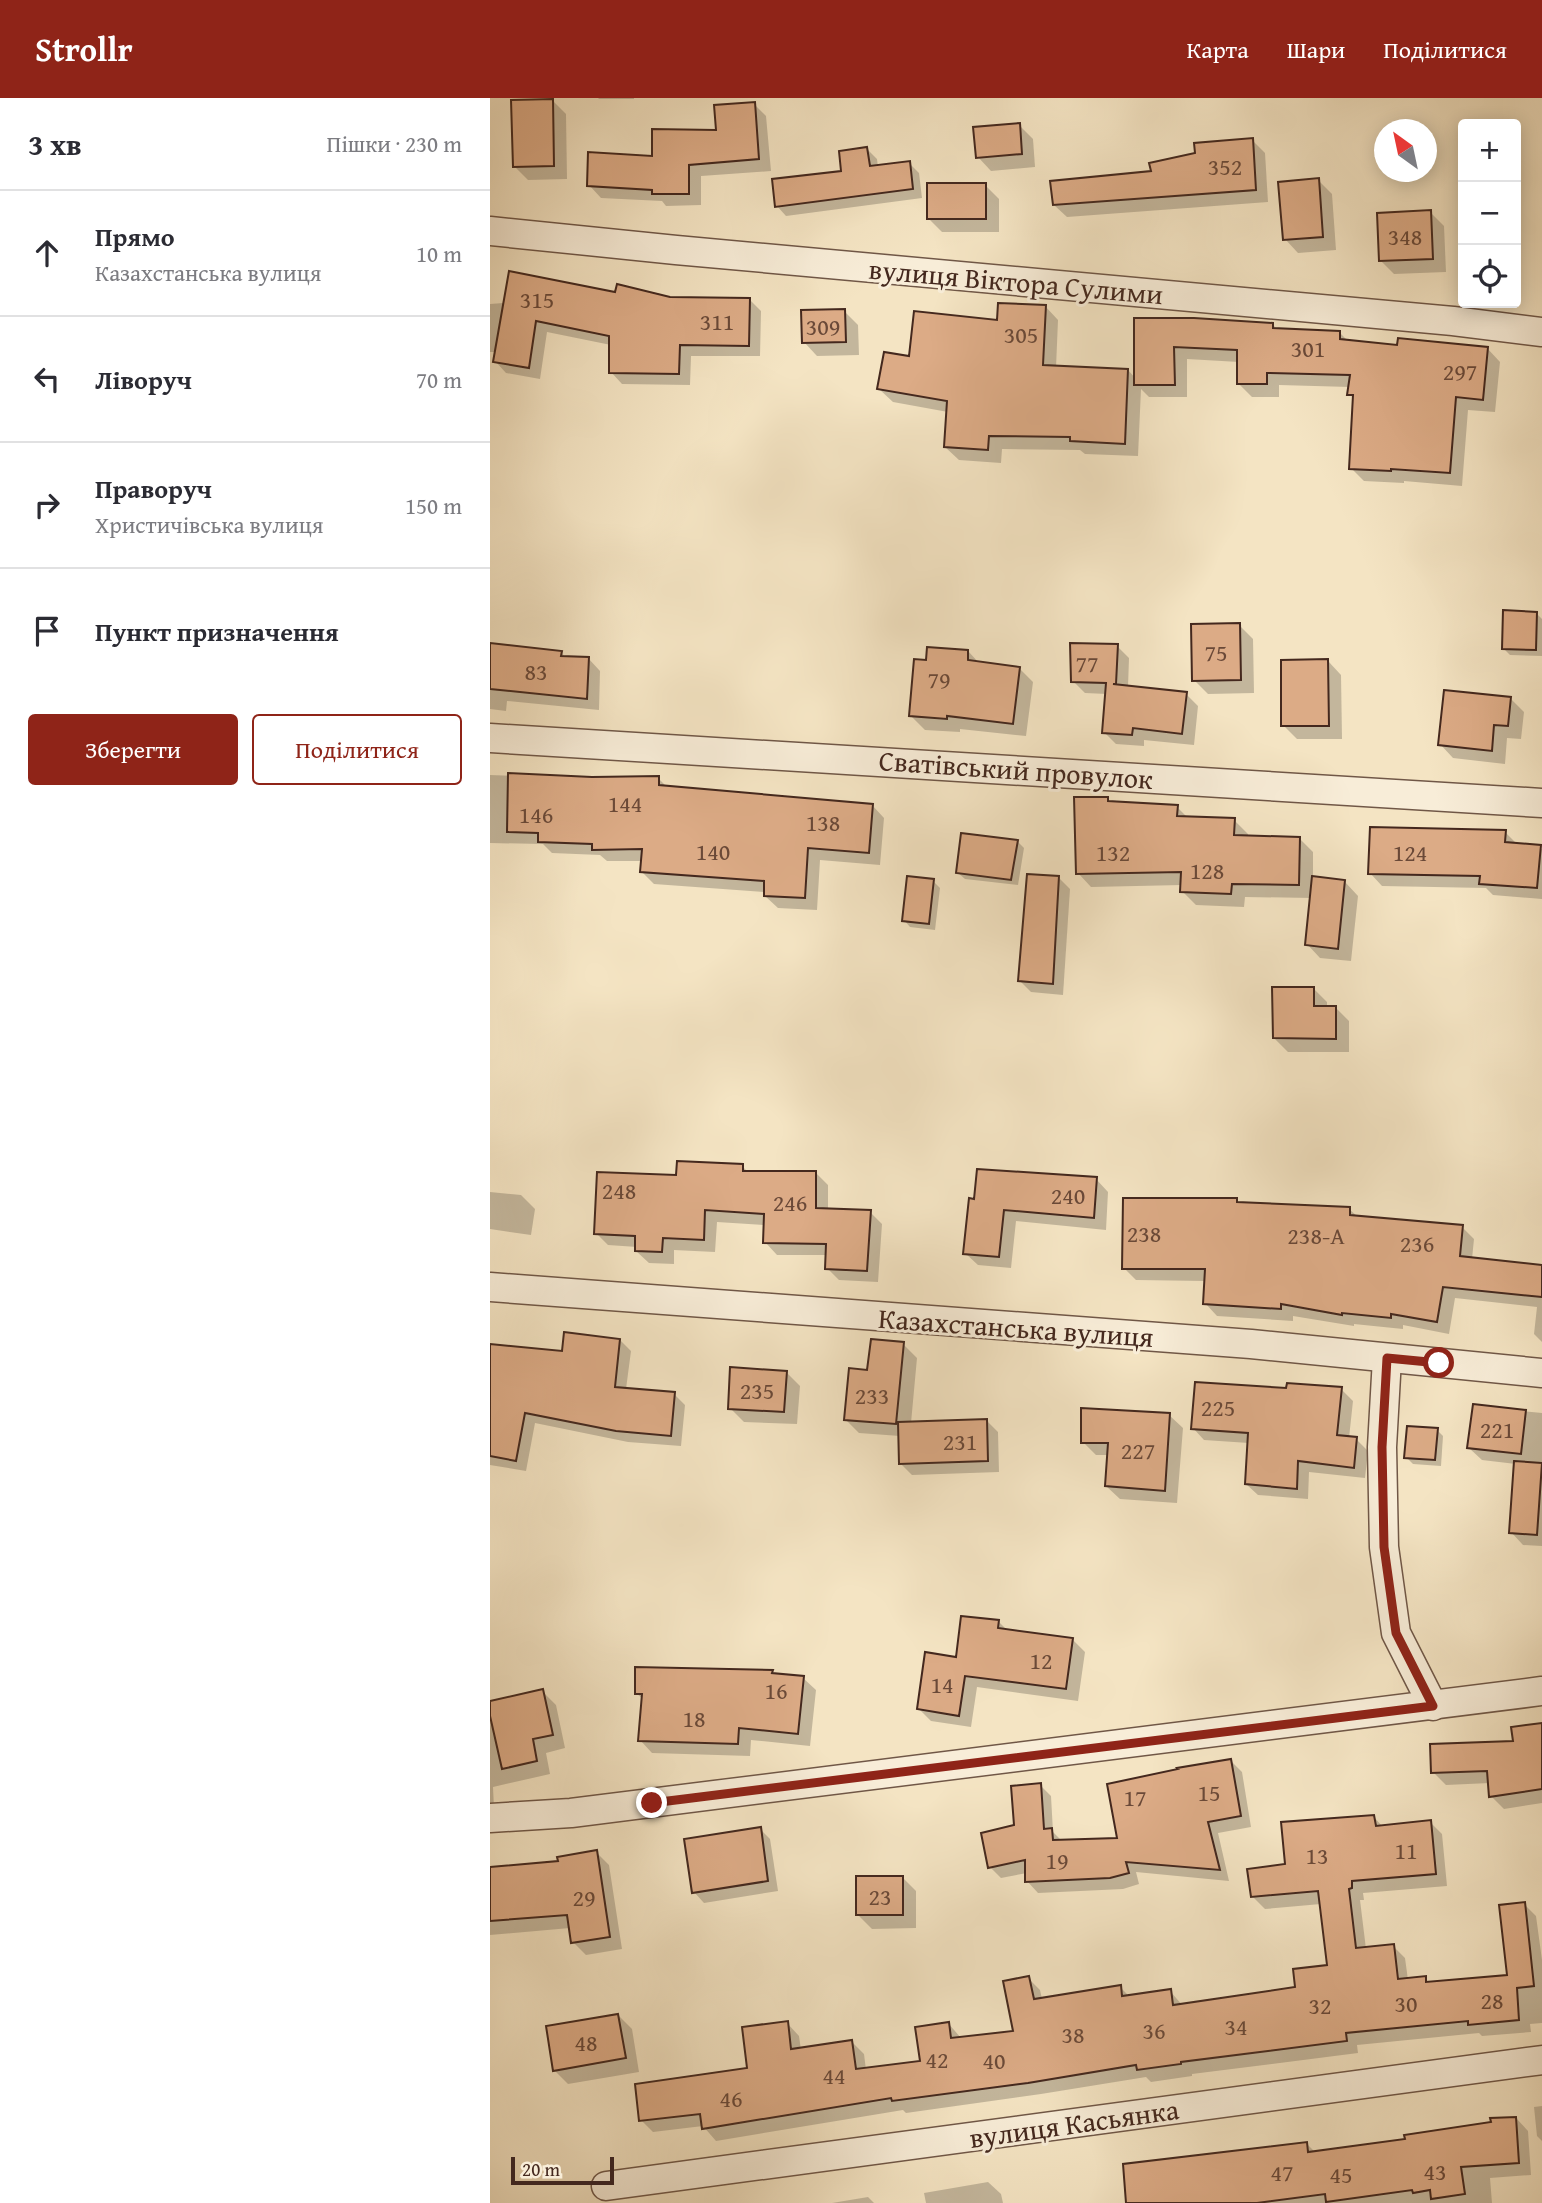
<!DOCTYPE html>
<html lang="uk">
<head>
<meta charset="utf-8">
<style>
	:root { --surface:#fff; --page:#f7f7f7; --text:#2b2b33; --muted:#7c7c81; --line:#e1e1e2; --accent:#8f2418 }
	body { margin:0; font-family:"Gentium Book Plus",serif; background:var(--page); color:var(--text) }
	.controls { position:absolute; right:21px; top:21px; display:grid; overflow:hidden; border-radius:7px; box-shadow:0 4px 18px #0003 }
	.controls button { width:63px; height:63px; display:grid; place-items:center; padding:0; border:0; border-bottom:2px solid var(--line); background:var(--surface); color:var(--text); font:35px sans-serif }
	.compass { position:absolute; left:884px; top:21px; width:63px; height:63px; border-radius:50%; background:var(--surface); box-shadow:0 4px 18px #0003; rotate:327deg }
	.scale { position:absolute; left:21px; bottom:18px; width:103px; box-sizing:border-box; padding-left:7px; border:4px solid #44281e; border-top:0; font-size:19px; line-height:24px; white-space:nowrap; color:#44281e; -webkit-text-stroke:5px #f8edd8; paint-order:stroke }
	.stop { position:absolute; width:21px; height:21px; margin:-16px; border:5px solid #8f2418; border-radius:50%; background:#fff }
	.stop.end { background:#8f2418; border-color:#fff; box-shadow:0 2px 7px #0008 }
	.list { margin:0; padding:0; list-style:none }
	h2 { display:flex; justify-content:space-between; align-items:center; height:91px; margin:0; padding:0 28px; font-size:30px }
	h2 small { font-size:23px; font-weight:400; color:var(--muted) }
	.list li { display:grid; grid-template-columns:46px 1fr auto; gap:21px; align-items:center; box-sizing:border-box; height:126px; padding:0 28px; border-top:2px solid var(--line) }
	.list b { display:block; font-size:26px; white-space:nowrap }
	.list p { margin:0; font-size:23px; white-space:nowrap; color:var(--muted) }
	.list em { font-size:23px; font-style:normal; color:var(--muted) }
	.actions { display:flex; gap:14px; padding:21px 28px }
	.actions a { flex:1; padding:16px 0; border:2px solid var(--accent); border-radius:7px; text-align:center; font-size:24px; color:var(--accent) }
	.actions .main { background:var(--accent); color:#fff }
	.icon { flex:none; width:38px; height:38px; fill:none; stroke:currentColor; stroke-width:2; stroke-linecap:round; stroke-linejoin:round }
	.map { position:relative; flex:none; width:1052px; height:2105px; overflow:hidden }
	header { display:flex; align-items:center; gap:42px; box-sizing:border-box; height:98px; padding:0 35px; background:var(--accent); color:#fff }
	header strong { font-size:33px }
	nav { display:flex; gap:38px; margin-inline-start:auto; font-size:24px }
	main { display:flex }
	aside { flex:1; background:var(--surface) }
	.map>svg:first-child { display:block }
</style>
</head>
<body>
<header>
<strong>Strollr</strong>
<nav><a>Карта</a><a>Шари</a><a>Поділитися</a></nav>
</header>
<main>
<aside>
<h2>3 хв<small>Пішки · 230 m</small></h2>
<ul class="list">
<li><svg class="icon" aria-label="ahead" viewBox="0 0 24 24"><path d="M12 20V5M6 11l6-6 6 6"/></svg><div><b>Прямо</b><p>Казахстанська вулиця</p></div><em>10 m</em></li>
<li><svg class="icon" aria-label="left" viewBox="0 0 24 24"><path d="M17 20v-9H6M10 6l-5 5 5 5"/></svg><div><b>Ліворуч</b></div><em>70 m</em></li>
<li><svg class="icon" aria-label="right" viewBox="0 0 24 24"><path d="M7 20v-9h11M14 6l5 5-5 5"/></svg><div><b>Праворуч</b><p>Христичівська вулиця</p></div><em>150 m</em></li>
<li><svg class="icon" aria-label="arrive" viewBox="0 0 24 24"><path d="M6 21V4h12l-3 4 3 4H6"/></svg><div><b>Пункт призначення</b></div></li>
</ul>
<div class="actions"><a class="main">Зберегти</a><a>Поділитися</a></div>
</aside>
<div class="map">
<svg width="1052" height="2105" viewBox="0 0 1052 2105">
	<rect width="100%" height="100%" fill="#f4e4c3"/>
	<filter id="stains"><feTurbulence type="fractalNoise" baseFrequency=".00286" numOctaves="4"/><feColorMatrix values="0 0 0 0 .2 0 0 0 0 .09 0 0 0 0 .02 0 0 0 .5 -.17"/></filter>
	<radialGradient id="worn" r=".72"><stop offset=".6" stop-color="#630" stop-opacity="0"/><stop offset="1" stop-color="#630" stop-opacity=".3"/></radialGradient>
	<g fill="#0003">
		<path d="M 108,0 L 144,0 L 144,1 L 109,1 Z"/>
		<path d="M 62,2 L 76,16 L 77,81 L 38,82 L 24,68 Z"/>
		<path d="M 264,6 L 276,18 L 281,73 L 211,78 L 211,107 L 176,108 L 172,103 L 111,100 L 99,87 L 228,34 Z"/>
		<path d="M 529,27 L 543,41 L 545,69 L 501,73 L 488,59 Z"/>
		<path d="M 762,42 L 775,55 L 778,104 L 577,119 L 564,107 Z"/>
		<path d="M 377,51 L 387,61 L 388,69 L 419,65 L 429,75 L 432,100 L 296,118 L 287,108 L 353,75 Z"/>
		<path d="M 828,82 L 842,96 L 846,152 L 808,155 L 795,141 Z"/>
		<path d="M 495,87 L 509,101 L 509,134 L 452,134 L 438,120 Z"/>
		<path d="M 940,114 L 954,128 L 956,174 L 904,176 L 891,163 Z"/>
		<path d="M 126,196 L 180,201 L 259,201 L 271,213 L 270,258 L 201,258 L 200,287 L 132,286 L 121,274 L 121,247 L 57,234 L 50,281 L 16,275 L 5,263 L 7,254 L 0,254 L 0,206 Z"/>
		<path d="M 555,208 L 568,222 L 566,270 L 638,272 L 646,281 L 646,222 L 783,227 L 788,232 L 849,234 L 858,243 L 909,249 L 997,250 L 1010,264 L 1005,314 L 978,312 L 972,388 L 914,383 L 914,385 L 874,383 L 861,370 L 865,301 L 859,296 L 860,289 L 789,287 L 789,299 L 762,299 L 749,286 L 749,264 L 697,261 L 697,299 L 659,299 L 651,291 L 648,358 L 595,356 L 590,352 L 512,351 L 511,365 L 469,362 L 455,349 L 458,314 L 403,304 L 389,291 L 421,260 Z"/>
		<path d="M 354,213 L 368,227 L 369,257 L 327,258 L 314,244 Z"/>
		<path d="M 1046,515 L 1052,521 L 1052,558 L 1020,557 L 1013,550 Z"/>
		<path d="M 749,527 L 763,541 L 764,595 L 718,596 L 704,582 Z"/>
		<path d="M 0,547 L 71,554 L 76,560 L 98,560 L 110,573 L 109,612 L 17,603 L 16,613 L 0,611 Z"/>
		<path d="M 627,548 L 639,560 L 638,589 L 696,596 L 708,608 L 704,647 L 654,642 L 654,648 L 626,646 L 614,634 L 617,596 L 595,595 L 583,583 Z"/>
		<path d="M 478,553 L 490,566 L 529,570 L 543,584 L 536,638 L 470,631 L 470,634 L 435,632 L 421,618 L 438,564 Z"/>
		<path d="M 838,563 L 851,577 L 852,641 L 807,641 L 793,627 Z"/>
		<path d="M 1020,600 L 1034,614 L 1031,641 L 1017,640 L 1015,666 L 963,660 L 950,646 Z"/>
		<path d="M 0,677 L 102,681 L 168,680 L 177,689 L 382,707 L 394,720 L 390,767 L 330,762 L 327,812 L 288,810 L 275,798 L 275,794 L 164,786 L 152,774 L 153,763 L 117,763 L 110,757 L 62,755 L 53,746 L 0,745 Z"/>
		<path d="M 617,700 L 622,705 L 687,709 L 698,720 L 744,722 L 758,736 L 758,739 L 809,740 L 823,754 L 823,780 L 855,784 L 868,798 L 861,863 L 830,860 L 817,846 L 822,800 L 755,799 L 754,809 L 706,807 L 692,793 L 692,787 L 601,789 L 588,775 Z"/>
		<path d="M 1015,734 L 1028,747 L 1052,751 L 1052,801 L 1003,797 L 996,790 L 892,788 L 880,775 Z"/>
		<path d="M 527,743 L 534,750 L 528,787 L 475,781 L 468,775 Z"/>
		<path d="M 569,780 L 580,791 L 573,897 L 541,894 L 530,883 Z"/>
		<path d="M 443,783 L 450,790 L 445,832 L 420,829 L 414,822 Z"/>
		<path d="M 823,890 L 837,904 L 837,909 L 845,909 L 859,923 L 859,954 L 798,954 L 784,940 Z"/>
		<path d="M 252,1068 L 259,1075 L 326,1075 L 338,1087 L 338,1112 L 380,1114 L 392,1126 L 388,1184 L 349,1182 L 337,1170 L 338,1157 L 287,1157 L 275,1144 L 275,1127 L 227,1124 L 225,1154 L 184,1152 L 184,1166 L 159,1165 L 146,1153 L 147,1149 L 118,1147 L 106,1135 L 188,1079 Z"/>
		<path d="M 606,1081 L 618,1094 L 616,1132 L 526,1123 L 521,1170 L 488,1167 L 475,1155 L 485,1103 Z"/>
		<path d="M 0,1094 L 31,1097 L 45,1111 L 41,1137 L 0,1131 Z"/>
		<path d="M 746,1102 L 751,1106 L 859,1111 L 868,1119 L 972,1129 L 984,1141 L 982,1161 L 1052,1169 L 1052,1244 L 1044,1236 L 1047,1209 L 965,1200 L 959,1236 L 913,1227 L 913,1231 L 864,1226 L 864,1228 L 803,1218 L 803,1223 L 727,1218 L 715,1205 L 716,1183 L 646,1182 L 634,1170 Z"/>
		<path d="M 130,1242 L 141,1253 L 136,1291 L 184,1296 L 195,1307 L 191,1348 L 138,1344 L 45,1325 L 36,1373 L 0,1367 L 0,1248 L 73,1255 Z"/>
		<path d="M 413,1246 L 427,1260 L 421,1325 L 497,1323 L 508,1334 L 509,1374 L 422,1377 L 410,1365 L 410,1338 L 369,1335 L 355,1321 L 379,1274 Z"/>
		<path d="M 296,1274 L 310,1288 L 307,1326 L 254,1324 L 240,1310 Z"/>
		<path d="M 851,1291 L 863,1303 L 859,1340 L 866,1341 L 878,1353 L 875,1380 L 819,1374 L 818,1401 L 768,1397 L 756,1386 L 759,1345 L 714,1342 L 703,1330 L 798,1292 Z"/>
		<path d="M 984,1308 L 1052,1315 L 1052,1448 L 1033,1447 L 1021,1434 L 1026,1366 L 992,1362 L 979,1350 Z"/>
		<path d="M 679,1317 L 693,1330 L 687,1405 L 630,1401 L 616,1388 L 619,1357 L 606,1357 L 593,1344 Z"/>
		<path d="M 947,1332 L 953,1338 L 951,1368 L 923,1366 L 916,1359 Z"/>
		<path d="M 508,1523 L 518,1533 L 582,1541 L 595,1554 L 588,1603 L 487,1589 L 481,1629 L 441,1623 L 429,1611 L 467,1561 Z"/>
		<path d="M 282,1574 L 284,1577 L 313,1580 L 326,1592 L 320,1648 L 261,1642 L 260,1658 L 162,1655 L 150,1642 L 154,1602 L 146,1595 Z"/>
		<path d="M 52,1593 L 66,1607 L 75,1650 L 56,1655 L 60,1676 L 3,1689 L 4,1710 L 0,1710 L 0,1605 Z"/>
		<path d="M 1052,1626 L 1052,1705 L 1014,1711 L 1001,1698 L 1000,1685 L 956,1687 L 943,1674 L 1025,1644 Z"/>
		<path d="M 741,1663 L 752,1674 L 761,1729 L 728,1735 L 739,1783 L 646,1774 L 649,1786 L 633,1791 L 548,1795 L 537,1783 L 537,1775 L 511,1780 L 500,1769 L 550,1687 L 561,1698 L 563,1734 L 573,1744 L 629,1742 Z"/>
		<path d="M 883,1718 L 893,1729 L 940,1724 L 952,1736 L 957,1788 L 873,1795 L 874,1802 L 870,1802 L 876,1851 L 903,1848 L 915,1860 L 918,1882 L 935,1880 L 940,1886 L 1019,1879 L 1034,1806 L 1046,1818 L 1052,1862 L 1052,1925 L 1040,1926 L 1041,1934 L 992,1938 L 989,1935 L 867,1947 L 868,1955 L 702,1976 L 702,1978 L 661,1984 L 656,1979 L 551,1996 L 416,2015 L 413,2012 L 226,2043 L 213,2028 L 163,2034 L 151,2022 L 259,1972 L 297,1925 L 309,1938 L 311,1952 L 361,1943 L 374,1956 L 376,1972 L 432,1964 L 458,1925 L 471,1940 L 526,1934 L 538,1880 L 550,1892 L 552,1901 L 630,1889 L 640,1899 L 680,1893 L 693,1908 L 807,1890 L 839,1869 L 831,1806 L 775,1811 L 763,1799 L 796,1768 Z"/>
		<path d="M 270,1731 L 280,1741 L 288,1793 L 214,1805 L 204,1794 Z"/>
		<path d="M 106,1754 L 119,1767 L 132,1851 L 96,1857 L 83,1844 L 80,1830 L 0,1837 L 0,1770 L 70,1765 Z"/>
		<path d="M 412,1779 L 426,1793 L 426,1830 L 382,1831 L 368,1817 Z"/>
		<path d="M 128,1917 L 142,1931 L 149,1974 L 78,1986 L 64,1972 Z"/>
		<path d="M 1052,2008 L 1052,2043 L 1047,2038 L 1044,2009 Z"/>
		<path d="M 1026,2020 L 1038,2033 L 1041,2077 L 1000,2080 L 1002,2105 L 638,2105 L 816,2045 L 826,2055 L 917,2043 Z"/>
		<path d="M 498,2084 L 511,2096 L 513,2105 L 436,2105 L 434,2095 Z"/>
		<path d="M 378,2099 L 384,2105 L 342,2105 Z"/>
	</g>
	<g fill="#dcab86" stroke="#44281e" stroke-width="2">
		<path d="M 63,1 L 64,68 L 23,69 L 21,2 Z"/>
		<path d="M 265,4 L 269,61 L 199,67 L 199,96 L 162,96 L 162,92 L 97,88 L 98,54 L 162,58 L 162,31 L 226,32 L 224,7 Z"/>
		<path d="M 530,25 L 532,56 L 486,60 L 483,29 Z"/>
		<path d="M 763,40 L 766,92 L 563,107 L 560,83 L 661,73 L 659,65 L 705,55 L 704,45 Z"/>
		<path d="M 377,49 L 380,68 L 420,63 L 423,91 L 285,109 L 282,81 L 351,73 L 349,53 Z"/>
		<path d="M 829,80 L 833,139 L 793,142 L 788,84 Z"/>
		<rect x="437" y="85" width="59" height="36"/>
		<path d="M 941,112 L 943,161 L 889,163 L 887,115 Z"/>
		<path d="M 19,173 L 125,194 L 127,186 L 180,199 L 260,200 L 259,248 L 190,247 L 189,276 L 119,275 L 119,238 L 46,223 L 39,270 L 3,264 Z"/>
		<path d="M 508,205 L 556,207 L 553,267 L 638,271 L 635,346 L 580,343 L 580,339 L 499,338 L 498,352 L 454,349 L 457,303 L 387,291 L 394,254 L 419,258 L 424,213 L 507,222 Z"/>
		<path d="M 355,211 L 356,244 L 312,245 L 311,212 Z"/>
		<path d="M 644,220 L 704,220 L 783,225 L 783,230 L 850,233 L 850,241 L 907,247 L 908,240 L 998,249 L 993,302 L 966,299 L 960,375 L 901,371 L 901,373 L 859,371 L 863,297 L 857,297 L 860,277 L 777,275 L 777,286 L 747,286 L 747,252 L 684,249 L 685,287 L 644,287 Z"/>
		<path d="M 1013,512 L 1047,514 L 1046,552 L 1012,551 Z"/>
		<path d="M 750,525 L 751,582 L 702,583 L 701,526 Z"/>
		<path d="M 0,545 L 72,553 L 71,558 L 99,559 L 97,601 L 0,591 Z"/>
		<path d="M 580,545 L 628,546 L 626,586 L 623,586 L 697,594 L 692,636 L 643,630 L 642,637 L 612,635 L 616,585 L 581,584 Z"/>
		<path d="M 437,549 L 478,552 L 478,562 L 530,569 L 523,626 L 457,618 L 457,621 L 419,618 L 424,561 L 436,562 Z"/>
		<path d="M 838,561 L 839,628 L 791,628 L 791,562 Z"/>
		<path d="M 954,592 L 1021,599 L 1018,628 L 1004,627 L 1002,653 L 948,647 Z"/>
		<path d="M 18,675 L 102,679 L 169,678 L 169,687 L 383,706 L 379,755 L 318,750 L 315,800 L 274,798 L 274,783 L 150,774 L 152,751 L 102,752 L 102,746 L 48,744 L 48,735 L 17,734 Z"/>
		<path d="M 584,699 L 618,699 L 618,703 L 688,707 L 687,718 L 745,720 L 744,737 L 810,739 L 809,787 L 742,786 L 741,796 L 690,794 L 691,774 L 586,776 Z"/>
		<path d="M 880,729 L 1016,732 L 1015,744 L 1051,747 L 1047,790 L 989,786 L 990,778 L 878,776 Z"/>
		<path d="M 471,735 L 528,742 L 521,782 L 466,775 Z"/>
		<path d="M 537,776 L 569,778 L 563,886 L 528,883 Z"/>
		<path d="M 417,778 L 444,781 L 439,826 L 412,823 Z"/>
		<path d="M 822,778 L 855,782 L 848,851 L 815,847 Z"/>
		<path d="M 782,889 L 824,889 L 824,908 L 846,908 L 846,941 L 783,940 Z"/>
		<path d="M 187,1063 L 253,1066 L 253,1073 L 326,1073 L 326,1110 L 381,1112 L 377,1173 L 335,1171 L 336,1146 L 273,1145 L 274,1116 L 215,1112 L 214,1142 L 173,1140 L 172,1154 L 145,1153 L 145,1138 L 104,1136 L 107,1074 L 186,1077 Z"/>
		<path d="M 487,1071 L 607,1079 L 604,1120 L 514,1112 L 509,1159 L 473,1156 L 479,1100 L 484,1101 Z"/>
		<path d="M 633,1100 L 747,1100 L 747,1104 L 860,1109 L 860,1117 L 973,1127 L 970,1158 L 1052,1167 L 1052,1199 L 953,1189 L 947,1224 L 901,1216 L 901,1220 L 852,1215 L 852,1217 L 791,1206 L 791,1211 L 713,1206 L 715,1171 L 632,1171 Z"/>
		<path d="M 74,1234 L 130,1241 L 125,1289 L 185,1294 L 181,1338 L 126,1333 L 35,1315 L 26,1363 L 0,1358 L 0,1246 L 72,1253 Z"/>
		<path d="M 381,1241 L 414,1244 L 406,1326 L 354,1322 L 359,1270 L 377,1272 Z"/>
		<path d="M 240,1269 L 297,1273 L 294,1314 L 238,1311 Z"/>
		<path d="M 705,1284 L 796,1290 L 797,1285 L 852,1289 L 847,1337 L 867,1339 L 864,1370 L 808,1363 L 807,1391 L 755,1386 L 758,1335 L 701,1331 Z"/>
		<path d="M 983,1306 L 1036,1312 L 1031,1356 L 977,1350 Z"/>
		<path d="M 591,1310 L 680,1315 L 675,1393 L 615,1388 L 618,1345 L 591,1345 Z"/>
		<path d="M 497,1321 L 498,1363 L 409,1366 L 408,1324 Z"/>
		<path d="M 917,1328 L 948,1330 L 945,1362 L 914,1360 Z"/>
		<path d="M 1024,1363 L 1052,1365 L 1047,1437 L 1019,1435 Z"/>
		<path d="M 471,1518 L 509,1522 L 508,1530 L 583,1540 L 576,1591 L 475,1578 L 469,1618 L 427,1611 L 435,1554 L 466,1559 Z"/>
		<path d="M 145,1569 L 283,1572 L 282,1575 L 314,1578 L 308,1636 L 249,1630 L 248,1646 L 148,1643 L 152,1596 L 145,1596 Z"/>
		<path d="M 53,1591 L 63,1637 L 43,1641 L 47,1663 L 12,1671 L 0,1618 L 0,1603 Z"/>
		<path d="M 1052,1625 L 1052,1691 L 999,1699 L 997,1673 L 941,1675 L 940,1646 L 1023,1643 L 1021,1629 Z"/>
		<path d="M 741,1661 L 751,1718 L 718,1724 L 730,1772 L 636,1764 L 639,1775 L 620,1780 L 535,1784 L 535,1762 L 498,1770 L 491,1735 L 524,1727 L 521,1688 L 551,1685 L 554,1731 L 562,1730 L 563,1742 L 627,1740 L 617,1686 L 688,1671 L 687,1670 Z"/>
		<path d="M 884,1717 L 886,1728 L 941,1722 L 946,1776 L 862,1783 L 862,1790 L 859,1791 L 866,1850 L 904,1846 L 908,1881 L 936,1878 L 936,1884 L 1017,1877 L 1009,1807 L 1035,1804 L 1044,1888 L 1027,1890 L 1029,1922 L 978,1927 L 978,1923 L 856,1935 L 857,1943 L 691,1964 L 691,1966 L 647,1972 L 646,1967 L 538,1985 L 402,2003 L 401,2000 L 212,2031 L 210,2016 L 149,2023 L 145,1986 L 257,1970 L 252,1929 L 298,1923 L 301,1951 L 362,1942 L 366,1971 L 430,1963 L 425,1929 L 459,1924 L 461,1940 L 523,1933 L 513,1883 L 539,1878 L 544,1901 L 631,1887 L 632,1898 L 681,1891 L 683,1907 L 805,1889 L 803,1871 L 837,1867 L 828,1793 L 761,1799 L 757,1771 L 795,1766 L 791,1724 Z"/>
		<path d="M 271,1729 L 278,1783 L 202,1795 L 194,1741 Z"/>
		<path d="M 107,1752 L 120,1839 L 81,1845 L 77,1817 L 0,1823 L 0,1769 L 68,1763 L 67,1759 Z"/>
		<rect x="366" y="1778" width="47" height="39"/>
		<path d="M 128,1916 L 136,1960 L 63,1973 L 56,1928 Z"/>
		<path d="M 1026,2019 L 1029,2065 L 971,2069 L 975,2096 L 941,2101 L 940,2092 L 923,2095 L 922,2092 L 836,2104 L 835,2096 L 767,2105 L 636,2105 L 633,2066 L 817,2044 L 818,2054 L 915,2041 L 914,2037 L 1001,2024 L 1000,2020 Z"/>
	</g>
	<g fill="none" stroke-linecap="round" stroke-linejoin="round">
		<g stroke="#705747" stroke-width="31">
			<g id="minor">
				<path d="M 0,133 L 186,152 L 963,223 L 1052,234"/>
				<path d="M 0,640 L 1052,705"/>
				<path d="M 0,1189 L 761,1246 L 1052,1275"/>
				<path d="M 897,1260 L 892,1349 L 894,1449 L 906,1535 L 943,1608"/>
				<path d="M 0,1720 L 81,1715 L 1052,1593"/>
				<path d="M 116,2088 L 1052,1962"/>
			</g>
		</g>
		<use href="#minor" stroke="#f8edd8" stroke-width="28"/>
	</g>
	<g fill="none" stroke-linecap="round" stroke-linejoin="round">
		<path stroke="#8f2418" stroke-width="9" d="M 162,1705 L 943,1608 L 906,1535 L 894,1449 L 892,1349 L 897,1260 L 949,1265"/>
	</g>
	<g text-anchor="middle" dominant-baseline="central" stroke-width="6" stroke-linejoin="round" paint-order="stroke">
		<g font-size="24" fill="#6a4938">
			<text x="735" y="68">352</text>
			<text x="915" y="138">348</text>
			<text x="47" y="201">315</text>
			<text x="227" y="223">311</text>
			<text x="333" y="228">309</text>
			<text x="531" y="236">305</text>
			<text x="818" y="250">301</text>
			<text x="970" y="273">297</text>
			<text x="726" y="554">75</text>
			<text x="597" y="565">77</text>
			<text x="46" y="573">83</text>
			<text x="449" y="581">79</text>
			<text x="135" y="705">144</text>
			<text x="46" y="716">146</text>
			<text x="333" y="724">138</text>
			<text x="223" y="753">140</text>
			<text x="623" y="754">132</text>
			<text x="920" y="754">124</text>
			<text x="717" y="772">128</text>
			<text x="129" y="1092">248</text>
			<text x="578" y="1097">240</text>
			<text x="300" y="1104">246</text>
			<text x="654" y="1135">238</text>
			<text x="826" y="1137">238-А</text>
			<text x="927" y="1145">236</text>
			<text x="267" y="1292">235</text>
			<text x="382" y="1297">233</text>
			<text x="728" y="1309">225</text>
			<text x="1007" y="1331">221</text>
			<text x="470" y="1343">231</text>
			<text x="648" y="1352">227</text>
			<text x="551" y="1562">12</text>
			<text x="452" y="1586">14</text>
			<text x="286" y="1592">16</text>
			<text x="204" y="1620">18</text>
			<text x="719" y="1694">15</text>
			<text x="645" y="1699">17</text>
			<text x="916" y="1752">11</text>
			<text x="827" y="1757">13</text>
			<text x="567" y="1762">19</text>
			<text x="390" y="1798">23</text>
			<text x="94" y="1799">29</text>
			<text x="1002" y="1902">28</text>
			<text x="916" y="1905">30</text>
			<text x="830" y="1907">32</text>
			<text x="746" y="1928">34</text>
			<text x="664" y="1932">36</text>
			<text x="583" y="1936">38</text>
			<text x="96" y="1944">48</text>
			<text x="447" y="1961">42</text>
			<text x="504" y="1962">40</text>
			<text x="344" y="1977">44</text>
			<text x="241" y="2000">46</text>
			<text x="945" y="2073">43</text>
			<text x="792" y="2074">47</text>
			<text x="851" y="2076">45</text>
		</g>
		<g font-size="28" fill="#44281e" stroke="#f8edd8">
			<text transform="translate(526 183) rotate(5)">вулиця Віктора Сулими</text>
			<text transform="translate(526 671) rotate(4)">Сватівський провулок</text>
			<text transform="translate(526 1229) rotate(4)">Казахстанська вулиця</text>
			<text transform="translate(584 2025) rotate(-8)">вулиця Касьянка</text>
		</g>
	</g>
	<rect width="100%" height="100%" filter="url(#stains)"/>
	<rect width="100%" height="100%" fill="url(#worn)"/>
</svg>
<div class="controls">
<button>+</button>
<button>−</button>
<button><svg class="icon" aria-label="locate" viewBox="0 0 24 24"><circle cx="12" cy="12" r="6"/><path d="M12 2v4M12 18v4M2 12h4M18 12h4"/></svg></button>
</div>
<svg class="compass" viewBox="-18 -18 36 36"><path d="M0-13l5 13h-10z" fill="#e53935"/><path d="M0 13l5-13h-10z" fill="#7c7c81"/></svg>
<div class="scale">20 m</div>
<div class="stop" style="left:949px;top:1265px"></div>
<div class="stop end" style="left:162px;top:1705px"></div>
</div>
</main>
</body>
</html>
